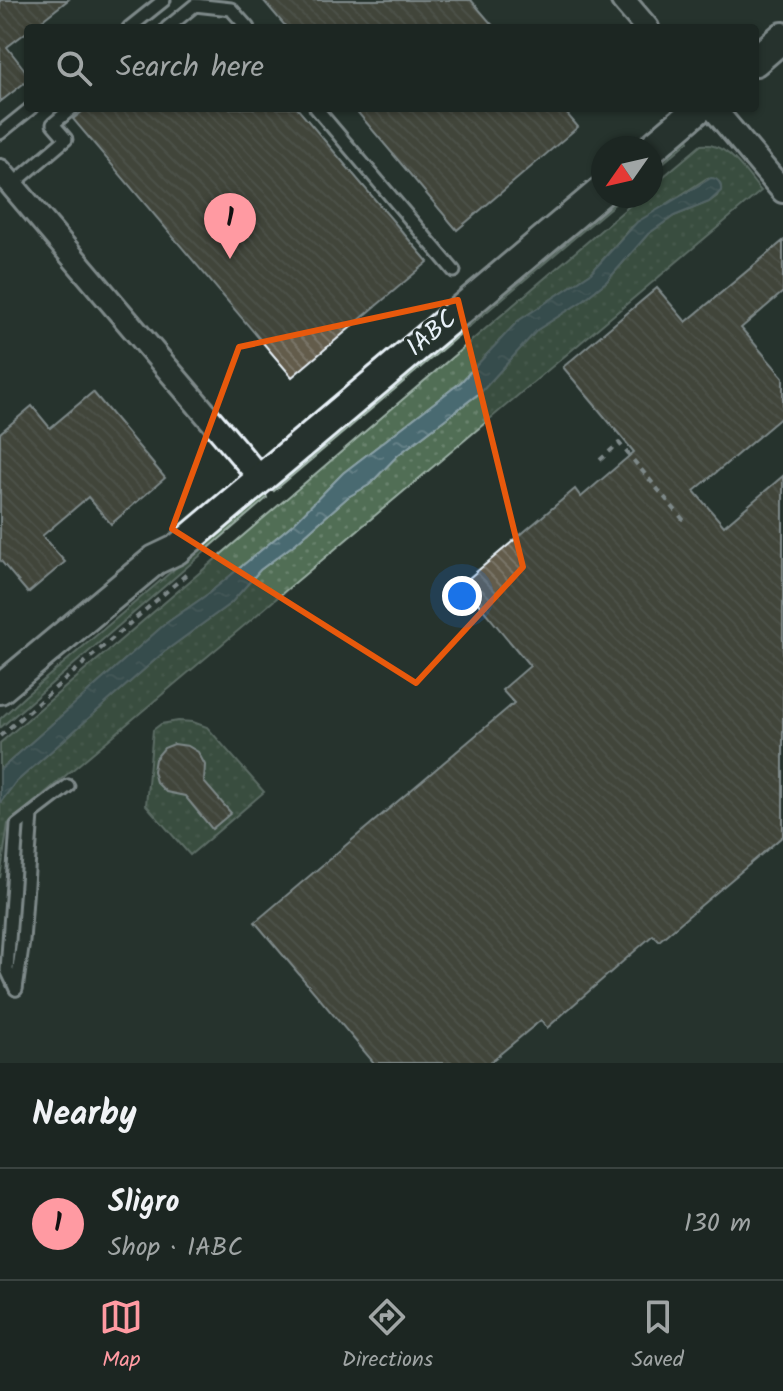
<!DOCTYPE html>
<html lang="en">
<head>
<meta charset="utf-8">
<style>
	:root { --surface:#1c2622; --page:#252e2a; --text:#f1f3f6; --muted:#a0a5a5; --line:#3a4340; --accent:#ff9aa2 }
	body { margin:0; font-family:Kalam,sans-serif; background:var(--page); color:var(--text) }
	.compass { position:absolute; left:591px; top:136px; width:72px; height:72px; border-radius:50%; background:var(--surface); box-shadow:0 2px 6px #0004; rotate:236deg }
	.you { position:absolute; left:462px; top:596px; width:28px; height:28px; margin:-20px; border:6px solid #fff; border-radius:50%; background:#1a73e8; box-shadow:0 0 0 12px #1a73e833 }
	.badge { display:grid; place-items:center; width:52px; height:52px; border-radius:50%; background:var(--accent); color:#111; font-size:26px; font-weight:700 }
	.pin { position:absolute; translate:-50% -66px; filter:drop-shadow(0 2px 4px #0008) }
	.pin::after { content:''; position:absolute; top:42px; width:28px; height:24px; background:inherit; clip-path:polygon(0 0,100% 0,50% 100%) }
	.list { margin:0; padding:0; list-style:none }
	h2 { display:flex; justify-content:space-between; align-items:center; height:104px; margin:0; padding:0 32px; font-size:34px }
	h2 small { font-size:26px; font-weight:400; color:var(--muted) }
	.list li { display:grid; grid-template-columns:52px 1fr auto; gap:24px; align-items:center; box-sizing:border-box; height:112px; padding:0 32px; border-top:2px solid var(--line) }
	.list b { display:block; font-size:30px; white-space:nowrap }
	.list p { margin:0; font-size:26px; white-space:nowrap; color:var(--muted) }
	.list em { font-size:26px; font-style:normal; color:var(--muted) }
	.icon { flex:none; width:44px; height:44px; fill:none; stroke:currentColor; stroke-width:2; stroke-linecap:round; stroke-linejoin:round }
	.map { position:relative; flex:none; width:783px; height:1063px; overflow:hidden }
	.search { position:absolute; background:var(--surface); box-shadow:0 2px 6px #0004; left:24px; right:24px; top:24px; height:88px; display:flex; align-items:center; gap:20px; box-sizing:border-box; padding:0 28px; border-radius:8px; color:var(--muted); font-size:30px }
	.sheet { height:216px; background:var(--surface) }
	nav { display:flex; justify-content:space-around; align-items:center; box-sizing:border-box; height:112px; border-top:2px solid var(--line); background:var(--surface); font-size:22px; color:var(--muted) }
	nav a { display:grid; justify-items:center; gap:4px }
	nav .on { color:var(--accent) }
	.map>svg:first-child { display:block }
</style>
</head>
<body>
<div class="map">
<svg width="783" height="1063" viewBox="0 0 783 1063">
	<defs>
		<pattern id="grass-dots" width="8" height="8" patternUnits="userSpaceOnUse" patternTransform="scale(2)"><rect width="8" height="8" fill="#516e55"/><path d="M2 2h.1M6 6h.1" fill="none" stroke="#6a836e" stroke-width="1.8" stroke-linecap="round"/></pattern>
		<pattern id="water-ripples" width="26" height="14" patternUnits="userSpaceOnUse" patternTransform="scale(2)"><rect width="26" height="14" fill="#4a6a71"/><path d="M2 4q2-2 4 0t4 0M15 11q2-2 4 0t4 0" fill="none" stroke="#648086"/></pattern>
		<pattern id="building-back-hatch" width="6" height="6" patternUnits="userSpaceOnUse" patternTransform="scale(2)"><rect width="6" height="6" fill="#635c4c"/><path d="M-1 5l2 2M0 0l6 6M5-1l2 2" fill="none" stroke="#797467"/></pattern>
	</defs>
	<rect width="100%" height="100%" fill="#26332d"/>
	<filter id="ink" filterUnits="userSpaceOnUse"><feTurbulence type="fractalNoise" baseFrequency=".0125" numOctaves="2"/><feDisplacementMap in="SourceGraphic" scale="16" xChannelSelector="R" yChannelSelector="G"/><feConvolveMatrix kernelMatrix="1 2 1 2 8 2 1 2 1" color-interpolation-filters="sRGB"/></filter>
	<g filter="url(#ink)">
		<g fill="url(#grass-dots)" stroke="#9cb0a6" stroke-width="2">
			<path d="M 688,138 L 689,141 L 651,173 L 651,164 L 677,142 Z"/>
			<path d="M 701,145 C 729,142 745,173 761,191 L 8,824 L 0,878 L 0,803 L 15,783 L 164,652 L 231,603 L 260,570 L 296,543 L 348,497 L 369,485 L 398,455 L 482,391 L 537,330 L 581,302 L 607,281 L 648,234 L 674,216 L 709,202 L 717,196 L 721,188 L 719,182 L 707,178 L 630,228 L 591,273 L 518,321 L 461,382 L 343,473 L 294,523 L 208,594 L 165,624 L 0,770 L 0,743 L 641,196 L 651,196 L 651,187 Z"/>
			<path d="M 613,196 L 624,196 L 274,491 L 271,486 Z"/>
			<path d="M 265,492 L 267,498 L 0,728 L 0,719 L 25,696 Z"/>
			<path d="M 178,721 L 193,722 L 207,727 L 264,792 L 190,855 L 146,805 L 153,730 L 161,724 Z"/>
		</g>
		<path fill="url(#water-ripples)" stroke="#89a0a7" stroke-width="2" d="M 711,178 C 718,178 722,184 721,191 L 709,202 L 674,216 L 648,234 L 607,281 L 581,302 L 537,330 L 482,391 L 398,455 L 369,485 L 348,497 L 296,543 L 260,570 L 231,603 L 164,652 L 15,783 L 0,803 L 0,770 L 165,624 L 208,594 L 294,523 L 343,473 L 461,382 L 518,321 L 591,273 L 637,222 Z"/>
		<g fill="url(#building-back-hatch)" stroke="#e8f1f8" stroke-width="2">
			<path d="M 0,0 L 68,0 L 32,28 L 28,28 L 28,31 L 7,47 L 28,74 L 28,80 L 0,102 Z"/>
			<path d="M 263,0 L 471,0 L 495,28 L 287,28 Z"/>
			<path d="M 87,108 L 297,108 L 428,262 L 292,377 L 73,119 Z"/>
			<path d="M 354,108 L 562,108 L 578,127 L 457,230 Z"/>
			<path d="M 783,241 L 783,292 L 741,328 L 783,377 L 783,416 L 694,491 L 724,526 L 783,476 L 783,836 L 659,941 L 653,935 L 547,1028 L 541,1020 L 489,1063 L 374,1063 L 255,922 L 514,703 L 502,690 L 530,666 L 462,584 L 575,489 L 581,497 L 634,452 L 563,367 L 657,288 L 686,322 Z"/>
			<path d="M 93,392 L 165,478 L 111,524 L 88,497 L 42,536 L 65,562 L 28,593 L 0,560 L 0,433 L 32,406 L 50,428 Z"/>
			<path d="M 174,744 L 188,746 L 198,752 L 205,765 L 204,782 L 231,813 L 212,829 L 185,796 L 166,792 L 156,782 L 153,771 L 155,759 L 164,748 Z"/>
		</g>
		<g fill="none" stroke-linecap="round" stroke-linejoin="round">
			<g stroke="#e8f1f8" stroke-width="17">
				<g id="service">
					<path d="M 129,28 L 164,0"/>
					<path d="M 167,28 L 195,5 L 231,9 L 248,28"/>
					<path d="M 316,108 L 454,271"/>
					<path d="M 0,133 L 31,108"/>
					<path d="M 12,185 L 66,139 L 53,124 L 72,108"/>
					<path d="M 16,989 L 7,970 L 17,825 L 68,786"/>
					<path d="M 16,989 L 23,941 L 32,814"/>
				</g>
			</g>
			<g stroke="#e8f1f8" stroke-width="28">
				<g id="minor">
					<path d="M 623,0 L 647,28"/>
					<path d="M 713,108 L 783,191"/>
					<path d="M 0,171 L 261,479"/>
				</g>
			</g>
			<g stroke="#e8f1f8" stroke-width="34">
				<g id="tertiary">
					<path d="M 755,61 L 783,37"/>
					<path d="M 651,149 L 699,108"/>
					<path d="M 0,689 L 155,560 L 176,550 L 603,190"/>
				</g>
			</g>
			<g stroke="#e8f1f8" stroke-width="4" stroke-dasharray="6 6" stroke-linecap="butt">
				<path d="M 600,460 L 619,443 L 686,523"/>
				<path d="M 0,736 L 189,572"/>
			</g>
			<use href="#service" stroke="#26332d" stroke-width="11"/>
			<use href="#minor" stroke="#26332d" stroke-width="22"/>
			<use href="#tertiary" stroke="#26332d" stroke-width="28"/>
		</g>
	</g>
	<path d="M0 0H783V1063H0ZM 458,300 L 523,567 L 416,683 L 172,529 L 239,347 Z" fill="#26332d" fill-opacity=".55" fill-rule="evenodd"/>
	<path fill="none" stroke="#e8590c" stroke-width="6" stroke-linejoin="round" d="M 458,300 L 523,567 L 416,683 L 172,529 L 239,347 Z"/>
	<g text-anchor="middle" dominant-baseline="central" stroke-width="6" stroke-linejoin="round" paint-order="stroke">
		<g font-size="26" fill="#e8f1f8" stroke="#26332d">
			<text transform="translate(432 334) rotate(-40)">IABC</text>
		</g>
	</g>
</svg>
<svg class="compass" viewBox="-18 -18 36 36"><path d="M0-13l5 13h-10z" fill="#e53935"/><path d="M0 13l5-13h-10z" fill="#a0a5a5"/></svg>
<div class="you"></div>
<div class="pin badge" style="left:230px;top:259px">1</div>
<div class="search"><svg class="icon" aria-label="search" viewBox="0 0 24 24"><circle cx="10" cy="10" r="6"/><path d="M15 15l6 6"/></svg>Search here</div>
</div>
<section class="sheet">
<h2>Nearby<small></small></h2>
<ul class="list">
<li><span class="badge">1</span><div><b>Sligro</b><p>Shop · IABC</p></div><em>130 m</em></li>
</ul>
</section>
<nav>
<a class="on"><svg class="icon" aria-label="map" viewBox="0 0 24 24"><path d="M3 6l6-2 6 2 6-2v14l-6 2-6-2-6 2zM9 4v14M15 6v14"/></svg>Map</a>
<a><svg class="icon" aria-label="directions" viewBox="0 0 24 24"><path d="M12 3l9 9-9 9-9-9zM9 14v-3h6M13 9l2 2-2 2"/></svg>Directions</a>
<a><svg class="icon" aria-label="saved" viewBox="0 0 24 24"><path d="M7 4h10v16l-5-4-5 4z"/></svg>Saved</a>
</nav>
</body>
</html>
